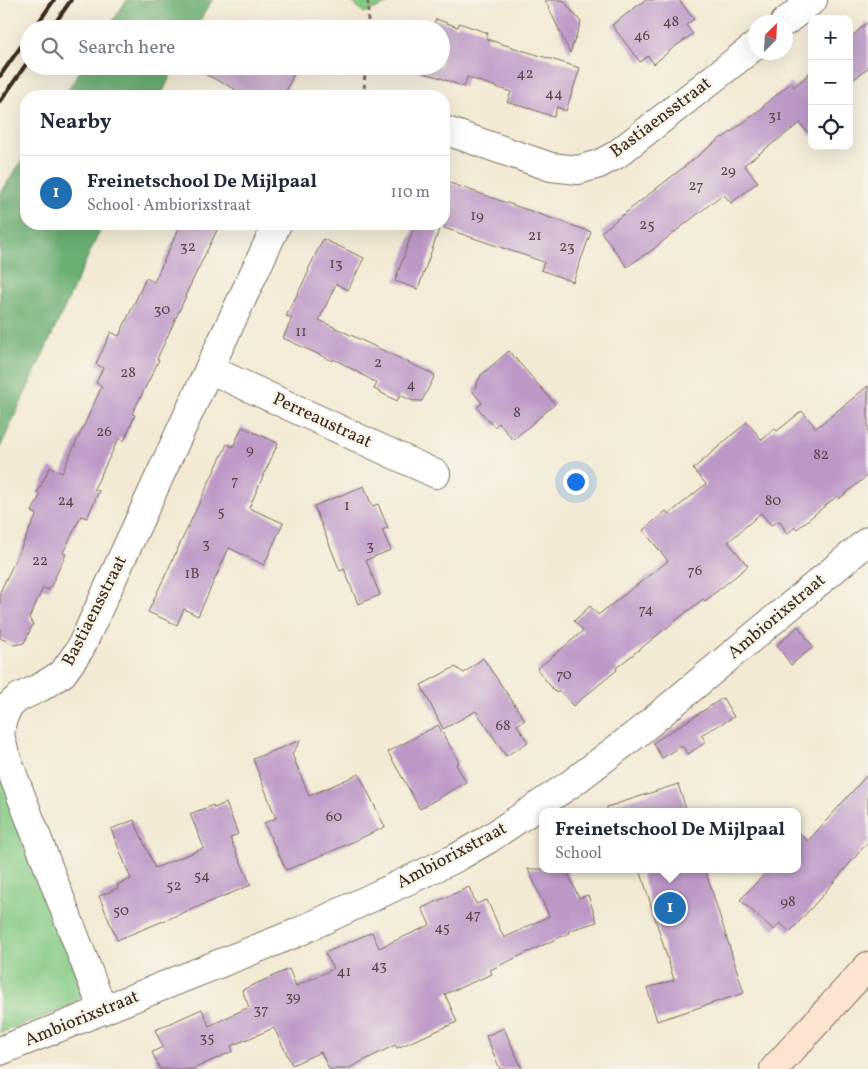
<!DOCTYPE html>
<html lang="en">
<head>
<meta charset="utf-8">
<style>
	:root { --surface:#fff; --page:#f2f2f3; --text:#1f2937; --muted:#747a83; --line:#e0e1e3; --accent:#1f6fb2 }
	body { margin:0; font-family:Vollkorn,serif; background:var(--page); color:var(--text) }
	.controls { position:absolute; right:15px; top:15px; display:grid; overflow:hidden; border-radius:10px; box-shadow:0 5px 20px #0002 }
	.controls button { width:45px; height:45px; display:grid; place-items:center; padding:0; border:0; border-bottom:1px solid var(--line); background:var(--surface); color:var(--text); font:25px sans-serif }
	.compass { position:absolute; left:748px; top:15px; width:45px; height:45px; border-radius:50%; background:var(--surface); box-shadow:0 5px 20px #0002; rotate:24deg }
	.you { position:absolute; left:575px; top:481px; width:18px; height:18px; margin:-12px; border:4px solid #fff; border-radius:50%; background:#1a73e8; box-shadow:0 0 0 8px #1a73e833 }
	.badge { display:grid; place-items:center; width:32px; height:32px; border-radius:50%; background:var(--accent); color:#fff; font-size:16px; font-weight:700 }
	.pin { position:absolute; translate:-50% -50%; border:2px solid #fff; box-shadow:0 1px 5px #0006 }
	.popup { position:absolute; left:539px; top:808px; width:262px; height:65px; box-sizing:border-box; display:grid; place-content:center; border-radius:10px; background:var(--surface); filter:drop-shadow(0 1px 4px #0005); font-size:16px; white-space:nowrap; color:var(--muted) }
	.popup b { font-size:19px; color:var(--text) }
	.popup::after { content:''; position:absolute; left:50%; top:100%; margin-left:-10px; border:10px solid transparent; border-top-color:var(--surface) }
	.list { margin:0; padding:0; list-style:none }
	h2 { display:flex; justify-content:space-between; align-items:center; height:65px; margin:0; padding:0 20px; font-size:21px }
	h2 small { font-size:16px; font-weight:400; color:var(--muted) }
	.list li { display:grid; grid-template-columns:32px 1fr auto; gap:15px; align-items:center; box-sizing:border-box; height:75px; padding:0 20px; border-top:1px solid var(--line) }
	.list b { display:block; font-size:19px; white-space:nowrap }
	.list p { margin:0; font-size:16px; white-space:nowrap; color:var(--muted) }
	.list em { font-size:16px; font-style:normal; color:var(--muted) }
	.icon { flex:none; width:28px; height:28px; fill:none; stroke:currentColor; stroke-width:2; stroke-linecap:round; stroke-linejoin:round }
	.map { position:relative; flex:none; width:868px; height:1069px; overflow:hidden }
	.search { position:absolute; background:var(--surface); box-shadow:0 5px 20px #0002; left:20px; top:20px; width:430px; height:55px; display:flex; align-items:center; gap:12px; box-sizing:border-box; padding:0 18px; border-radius:28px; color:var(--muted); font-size:19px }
	.panel { position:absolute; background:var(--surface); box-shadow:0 5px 20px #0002; left:20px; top:90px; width:430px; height:140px; border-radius:20px }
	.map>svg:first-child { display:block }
</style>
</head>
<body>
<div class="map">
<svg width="868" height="1069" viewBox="0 0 868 1069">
	<rect width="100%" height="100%" fill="#f7f3e8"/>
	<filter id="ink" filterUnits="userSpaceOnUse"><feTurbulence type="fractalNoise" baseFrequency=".02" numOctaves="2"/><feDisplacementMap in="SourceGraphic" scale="10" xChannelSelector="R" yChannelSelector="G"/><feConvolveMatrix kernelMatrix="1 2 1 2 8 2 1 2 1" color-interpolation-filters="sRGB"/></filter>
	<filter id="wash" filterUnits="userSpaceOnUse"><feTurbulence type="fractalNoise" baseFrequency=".0096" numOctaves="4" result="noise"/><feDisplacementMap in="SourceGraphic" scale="20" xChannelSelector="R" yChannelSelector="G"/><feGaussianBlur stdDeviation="1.12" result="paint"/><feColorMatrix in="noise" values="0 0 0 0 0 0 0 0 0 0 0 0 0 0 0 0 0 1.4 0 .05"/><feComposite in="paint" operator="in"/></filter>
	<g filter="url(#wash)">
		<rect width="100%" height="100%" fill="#f2ead4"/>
		<g fill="#84ca84" stroke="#607a51">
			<path d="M 350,0 L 392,0 L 389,3 L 364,13 Z"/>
			<path d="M 0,759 L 81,976 L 81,997 L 69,1007 L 0,1033 Z"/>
		</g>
		<g fill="#6bae72" stroke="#536c48">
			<path d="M 127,0 L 212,0 L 195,29 L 107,29 Z"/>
			<path d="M 83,66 L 175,66 L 161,96 L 64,96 Z"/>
			<path d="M 26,154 L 26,224 L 103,224 L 0,448 L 0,194 Z"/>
		</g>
		<g id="blocks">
			<g fill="#bc98c7">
				<path d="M 545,0 L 563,0 L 581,22 L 570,53 Z"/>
				<path d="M 645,0 L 679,0 L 694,19 L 686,25 L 693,34 L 673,48 L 654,64 L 648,56 L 640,62 L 612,25 Z"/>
				<path d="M 436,19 L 458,27 L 459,23 L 488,33 L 486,39 L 580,68 L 566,111 L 557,107 L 554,117 L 531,109 L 507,102 L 511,92 L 467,77 L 464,87 L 441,78 L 417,71 L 419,66 L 441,66 L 441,29 L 432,29 Z"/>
				<path d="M 868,22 L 868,68 L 853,80 L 849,75 L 849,39 Z"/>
				<path d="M 188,66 L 297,66 L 284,96 L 231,96 L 235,89 Z"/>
				<path d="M 812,71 L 812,137 L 800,123 L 744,165 L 758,182 L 731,203 L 723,194 L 647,254 L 647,253 L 627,267 L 601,232 L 722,137 L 723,138 L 764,107 L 763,106 L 791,83 L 794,87 Z"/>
				<path d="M 444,181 L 591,232 L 573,282 L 541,270 L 544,262 L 444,228 Z"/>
				<path d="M 181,224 L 204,224 L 217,230 L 185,296 L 186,296 L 157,359 L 159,360 L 132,414 L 135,415 L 124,441 L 119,438 L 94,489 L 99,491 L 87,518 L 81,516 L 63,553 L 66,554 L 49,590 L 43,588 L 29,618 L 33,624 L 24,643 L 15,645 L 0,638 L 0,592 L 37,514 L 32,512 L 40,495 L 37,493 L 50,467 L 62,473 L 102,386 L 96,383 L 103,368 L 96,364 L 111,332 L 119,336 L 146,278 L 154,282 Z"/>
				<path d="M 415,224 L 441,224 L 418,289 L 395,281 Z"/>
				<path d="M 323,239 L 364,258 L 348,290 L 336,284 L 319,320 L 435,375 L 422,401 L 413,401 L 400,395 L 397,401 L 374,389 L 377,383 L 334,359 L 333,361 L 283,338 L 292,318 L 286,316 L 309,271 L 308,270 Z"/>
				<path d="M 509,351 L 555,404 L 513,440 L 499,423 L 494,427 L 477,407 L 482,403 L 473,392 L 481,375 Z"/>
				<path d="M 868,386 L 868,475 L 839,499 L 837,496 L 797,529 L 795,527 L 787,534 L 780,521 L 771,525 L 761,513 L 728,542 L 748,566 L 705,601 L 703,599 L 616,668 L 617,670 L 573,706 L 560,691 L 556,693 L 537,669 L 583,631 L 574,621 L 590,606 L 598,615 L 668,561 L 643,530 L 666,511 L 669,514 L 706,484 L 693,469 L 747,422 L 762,440 L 775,429 L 777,431 L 802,411 L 816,428 Z"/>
				<path d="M 242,427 L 278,443 L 249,508 L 283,523 L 264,565 L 229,548 L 198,616 L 184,609 L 177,625 L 148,612 L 227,444 L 233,447 Z"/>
				<path d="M 364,486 L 372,506 L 378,504 L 388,528 L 382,530 L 391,550 L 366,560 L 380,595 L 358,604 L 344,569 L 340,571 L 314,506 Z"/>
				<path d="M 798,626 L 813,647 L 791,665 L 777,645 Z"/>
				<path d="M 483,658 L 525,720 L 517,725 L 528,742 L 506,756 L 476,711 L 443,729 L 421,685 L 455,667 L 464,673 Z"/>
				<path d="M 723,698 L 734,717 L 701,735 L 706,742 L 688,754 L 682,746 L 662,758 L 653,743 Z"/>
				<path d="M 438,725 L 459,762 L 456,764 L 466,782 L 420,809 L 388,752 Z"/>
				<path d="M 301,740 L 292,754 L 309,796 L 359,774 L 385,827 L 337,849 L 286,870 L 264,823 L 276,818 L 253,759 Z"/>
				<path d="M 868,774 L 868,842 L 821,897 L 790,932 L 780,923 L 774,930 L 740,900 L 769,869 L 798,869 L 798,832 L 808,841 Z"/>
				<path d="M 678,784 L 687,812 L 607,812 L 607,807 Z"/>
				<path d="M 226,803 L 238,834 L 230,838 L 251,885 L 117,940 L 99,896 L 118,888 L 117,885 L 131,879 L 111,829 L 134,820 L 155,868 L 204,848 L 190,814 L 213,805 L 214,808 Z"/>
				<path d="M 528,869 L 566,869 L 579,898 L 588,895 L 597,922 L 568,931 L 569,933 L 490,970 L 492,974 L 445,994 L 457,1022 L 397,1048 L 395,1045 L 347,1069 L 329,1069 L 321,1052 L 292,1065 L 274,1028 L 231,1046 L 233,1051 L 193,1069 L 160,1069 L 152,1052 L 163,1047 L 155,1030 L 202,1009 L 209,1026 L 249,1007 L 242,990 L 289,969 L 296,986 L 333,969 L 325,953 L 372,932 L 379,948 L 430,925 L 422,908 L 469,887 L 476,904 L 487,900 L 504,938 L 549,916 Z"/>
				<path d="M 640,869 L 705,869 L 744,993 L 657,1021 L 647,988 L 674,980 Z"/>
				<path d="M 504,1028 L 522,1069 L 500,1069 L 486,1036 Z"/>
			</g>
		</g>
	</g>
	<g filter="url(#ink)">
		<use href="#blocks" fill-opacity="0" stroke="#7b6d5e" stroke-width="1"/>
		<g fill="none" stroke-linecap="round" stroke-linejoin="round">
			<g stroke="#7b6d5e" stroke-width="30">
				<g id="street">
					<path d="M 785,22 L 813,0"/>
					<path d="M 444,130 L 551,167 L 578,170 L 599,164 L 616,155 L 756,45"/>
					<path d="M 209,369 L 436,474"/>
					<path d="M 103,1010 L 5,754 L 0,735 L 2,721 L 8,707 L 18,698 L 41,687 L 63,673 L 80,649 L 209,369 L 277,224"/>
					<path d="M 0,1051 L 296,933 L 456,858 L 487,840 L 572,783 L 639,732 L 868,541"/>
				</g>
			</g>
			<g stroke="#7b6d5e" stroke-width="30">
				<path id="secondary" d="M 774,1069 L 868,966"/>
			</g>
			<g stroke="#7b6d5e" stroke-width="3" stroke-dasharray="4 4" stroke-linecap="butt">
				<path d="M 368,29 L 368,0"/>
				<path d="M 364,96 L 365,66"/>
			</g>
			<use href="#street" stroke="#fff" stroke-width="28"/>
			<use href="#secondary" stroke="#fde4d0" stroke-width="28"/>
			<g stroke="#3b2a1e" stroke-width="4">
				<path d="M 34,29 L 54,0"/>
				<path d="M 51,29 L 71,0"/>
				<path d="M 0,76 L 29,35"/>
				<path d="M 0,102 L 29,60"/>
			</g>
		</g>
	</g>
	<g text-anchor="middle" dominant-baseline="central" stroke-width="5" stroke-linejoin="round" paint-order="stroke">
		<g font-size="15" fill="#5b4648">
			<text x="671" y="22">48</text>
			<text x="642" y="36">46</text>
			<text x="525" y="74">42</text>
			<text x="554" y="94">44</text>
			<text x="775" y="116">31</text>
			<text x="728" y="171">29</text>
			<text x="696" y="186">27</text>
			<text x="477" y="216">19</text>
			<text x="647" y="225">25</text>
			<text x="535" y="236">21</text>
			<text x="188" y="247">32</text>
			<text x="567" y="247">23</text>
			<text x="336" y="264">13</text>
			<text x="162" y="310">30</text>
			<text x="301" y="332">11</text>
			<text x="378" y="363">2</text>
			<text x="128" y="373">28</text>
			<text x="411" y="385">4</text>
			<text x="517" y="413">8</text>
			<text x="104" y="432">26</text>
			<text x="250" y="450">9</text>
			<text x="821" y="455">82</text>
			<text x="235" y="481">7</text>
			<text x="66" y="501">24</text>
			<text x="773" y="501">80</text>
			<text x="347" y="506">1</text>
			<text x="221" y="512">5</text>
			<text x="206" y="544">3</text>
			<text x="370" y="546">3</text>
			<text x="40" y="561">22</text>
			<text x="695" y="571">76</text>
			<text x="192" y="574">1B</text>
			<text x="646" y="610">74</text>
			<text x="564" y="675">70</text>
			<text x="503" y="726">68</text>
			<text x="334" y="817">60</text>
			<text x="202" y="876">54</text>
			<text x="174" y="886">52</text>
			<text x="788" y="902">98</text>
			<text x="121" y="911">50</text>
			<text x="473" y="915">47</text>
			<text x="442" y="928">45</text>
			<text x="379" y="966">43</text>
			<text x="344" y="972">41</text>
			<text x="293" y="997">39</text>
			<text x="261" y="1010">37</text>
			<text x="207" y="1038">35</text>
		</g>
		<g font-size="18" fill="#3b2a1e" stroke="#f7f3e8">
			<text transform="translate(661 118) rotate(-37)">Bastiaensstraat</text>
			<text transform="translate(322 421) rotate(25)">Perreaustraat</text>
			<text transform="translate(95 611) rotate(-63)">Bastiaensstraat</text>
			<text transform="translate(777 617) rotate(-40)">Ambiorixstraat</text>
			<text transform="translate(452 856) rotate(-28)">Ambiorixstraat</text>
			<text transform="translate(82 1019) rotate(-22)">Ambiorixstraat</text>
		</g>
	</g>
</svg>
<div class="controls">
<button>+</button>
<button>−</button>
<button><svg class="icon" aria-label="locate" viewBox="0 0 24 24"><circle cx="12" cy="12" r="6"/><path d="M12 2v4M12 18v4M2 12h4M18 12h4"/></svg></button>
</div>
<svg class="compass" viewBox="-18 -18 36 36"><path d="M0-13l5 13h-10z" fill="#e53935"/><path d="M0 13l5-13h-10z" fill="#747a83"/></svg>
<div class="you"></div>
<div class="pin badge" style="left:670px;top:908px">1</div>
<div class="popup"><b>Freinetschool De Mijlpaal</b>School</div>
<div class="search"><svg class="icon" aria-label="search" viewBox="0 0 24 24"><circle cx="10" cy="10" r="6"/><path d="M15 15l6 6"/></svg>Search here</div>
<section class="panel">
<h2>Nearby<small></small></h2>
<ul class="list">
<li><span class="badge">1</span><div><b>Freinetschool De Mijlpaal</b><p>School · Ambiorixstraat</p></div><em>110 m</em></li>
</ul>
</section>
</div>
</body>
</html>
